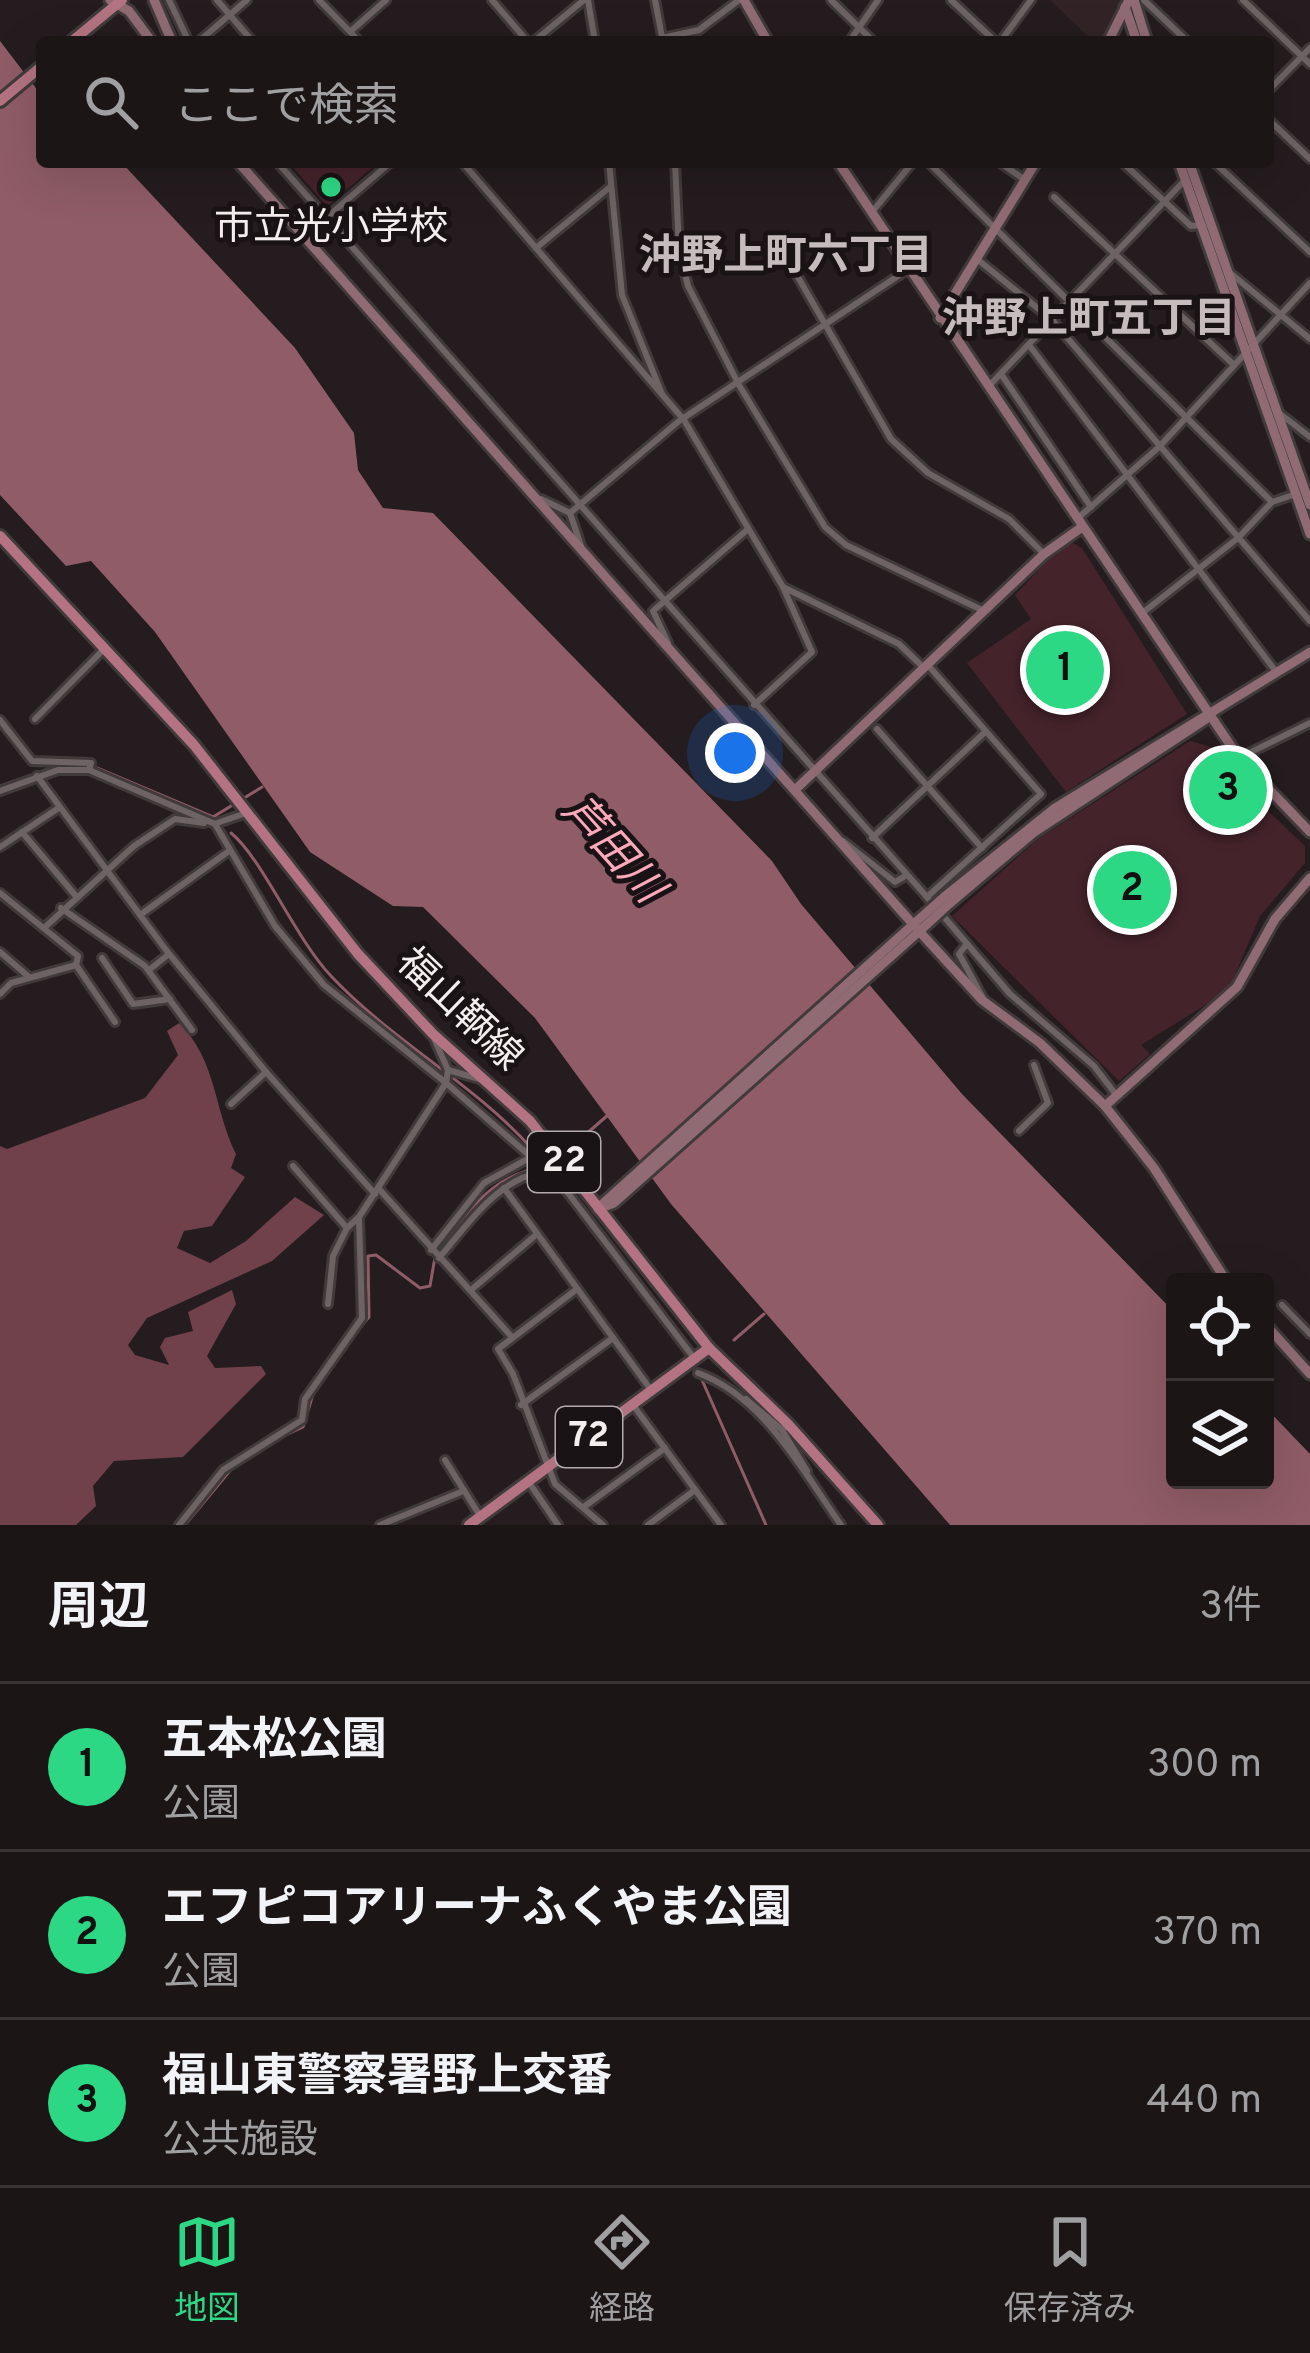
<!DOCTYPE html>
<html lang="ja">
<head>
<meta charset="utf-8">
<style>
	:root { --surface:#1b1516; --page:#241e1f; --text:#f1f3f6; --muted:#a09fa1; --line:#393435; --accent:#2dd884 }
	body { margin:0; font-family:Overpass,"Noto Sans JP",sans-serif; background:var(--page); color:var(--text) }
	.controls { position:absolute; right:36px; bottom:36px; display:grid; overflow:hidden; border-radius:12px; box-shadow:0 12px 48px #0002 }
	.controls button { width:108px; height:108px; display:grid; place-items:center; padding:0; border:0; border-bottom:3px solid var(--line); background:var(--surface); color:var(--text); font:60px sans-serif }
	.you { position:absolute; left:735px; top:753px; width:42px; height:42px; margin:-30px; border:9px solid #fff; border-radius:50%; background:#1a73e8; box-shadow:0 0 0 18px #1a73e833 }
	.badge { display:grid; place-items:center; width:78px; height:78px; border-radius:50%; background:var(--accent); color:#111; font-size:39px; font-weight:700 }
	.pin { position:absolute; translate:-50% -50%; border:6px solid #fff; box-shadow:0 3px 12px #0006 }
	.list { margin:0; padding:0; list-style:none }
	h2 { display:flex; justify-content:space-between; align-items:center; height:156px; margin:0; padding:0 48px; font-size:51px }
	h2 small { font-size:39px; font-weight:400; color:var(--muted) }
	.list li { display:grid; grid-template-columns:78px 1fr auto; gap:36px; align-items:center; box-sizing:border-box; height:168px; padding:0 48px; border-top:3px solid var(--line) }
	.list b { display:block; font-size:45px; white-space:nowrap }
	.list p { margin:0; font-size:39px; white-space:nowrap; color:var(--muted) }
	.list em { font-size:39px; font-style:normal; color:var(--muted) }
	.icon { flex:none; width:66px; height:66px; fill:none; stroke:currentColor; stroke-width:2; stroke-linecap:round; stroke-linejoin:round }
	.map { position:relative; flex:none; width:1310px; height:1525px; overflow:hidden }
	.search { position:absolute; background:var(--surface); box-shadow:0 12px 48px #0002; left:36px; right:36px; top:36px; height:132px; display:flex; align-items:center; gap:30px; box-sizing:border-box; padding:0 42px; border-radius:12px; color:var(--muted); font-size:45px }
	.sheet { height:660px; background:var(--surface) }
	nav { display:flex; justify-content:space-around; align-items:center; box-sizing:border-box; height:168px; border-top:3px solid var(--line); background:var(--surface); font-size:33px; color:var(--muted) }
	nav a { display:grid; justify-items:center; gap:6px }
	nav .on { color:var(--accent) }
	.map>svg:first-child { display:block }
</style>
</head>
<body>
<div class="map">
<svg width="1310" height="1525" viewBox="0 0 1310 1525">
	<rect width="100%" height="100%" fill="#241c1e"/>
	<path fill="#322426" d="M 1050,0 L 1126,0 L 1100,42 L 1094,42 Z"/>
	<g fill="#45232b">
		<path d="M 288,162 L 379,162 L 327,206 Z"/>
		<path d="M 1071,542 L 1082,548 L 1187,714 L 1066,792 L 967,663 L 1031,619 L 1015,595 L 1062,545 Z"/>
		<path d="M 1190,741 L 1211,747 L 1230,771 L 1213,784 L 1227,801 L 1244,788 L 1305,846 L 1305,863 L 1260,916 L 1232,982 L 1210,1002 L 1141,1045 L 1150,1054 L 1119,1081 L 952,916 L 1038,839 Z"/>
	</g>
	<path fill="#70404b" d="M 179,1023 C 217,1060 214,1111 236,1154 L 231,1168 L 245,1177 L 212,1226 L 184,1231 L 177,1248 L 210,1263 L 246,1241 L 295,1197 L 324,1215 L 272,1261 L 147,1318 L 128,1345 L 135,1355 L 169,1365 L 160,1347 L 165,1338 L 193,1331 L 188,1312 L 232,1290 L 236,1304 L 207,1356 L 215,1368 L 261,1366 L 266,1374 L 183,1457 L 114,1461 L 93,1486 L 96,1506 L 76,1525 L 0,1525 L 0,1146 L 7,1149 L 145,1098 L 178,1055 L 167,1031 Z"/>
	<path fill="#8f5c67" d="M 0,41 L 42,96 L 42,162 L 121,162 L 295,348 L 354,433 L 358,470 L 383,508 L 433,513 L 772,861 L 801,904 L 962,1094 L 1175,1313 L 1175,1480 L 1265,1480 L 1265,1407 L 1310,1454 L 1310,1525 L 950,1525 L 671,1204 L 535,1018 L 423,907 L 393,906 L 310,852 L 155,632 L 91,561 L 66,566 L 0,495 Z"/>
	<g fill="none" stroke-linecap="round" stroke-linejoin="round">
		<g stroke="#8f5c67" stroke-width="3">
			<path d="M 97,768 L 213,817 L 262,787"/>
			<path d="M 0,786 L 60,765"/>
			<path d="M 231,833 C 262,858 295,938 331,976 C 393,1042 475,1084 534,1151"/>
			<path d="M 569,1149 L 608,1115"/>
			<path d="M 439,1248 C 474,1205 493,1174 551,1165"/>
			<path d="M 358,1330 L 369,1317 L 368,1256 L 376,1255 L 420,1288 L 430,1286 L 435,1257"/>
			<path d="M 734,1340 L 764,1314"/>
			<path d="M 702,1380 L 766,1525"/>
			<path d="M 271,1442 L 303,1427 L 314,1391"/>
			<path d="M 185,1525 L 233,1467"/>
		</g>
		<g stroke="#403a3b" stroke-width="12">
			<g id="street">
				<path d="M 169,0 L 189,42"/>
				<path d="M 217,0 L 253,42"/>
				<path d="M 319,0 L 360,42"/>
				<path d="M 492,0 L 528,42"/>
				<path d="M 588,0 L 595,42"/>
				<path d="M 655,0 L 663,42"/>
				<path d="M 831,0 L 874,42"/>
				<path d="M 951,0 L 996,42"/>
				<path d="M 1144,0 L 1188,42"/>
				<path d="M 1243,0 L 1310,64"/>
				<path d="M 351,31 L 386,0"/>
				<path d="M 662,38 L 699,30 L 739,0"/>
				<path d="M 198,42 L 247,0"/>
				<path d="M 533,42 L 584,0"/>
				<path d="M 849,42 L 878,0"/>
				<path d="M 1000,42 L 1031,0"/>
				<path d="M 1268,91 L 1310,48"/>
				<path d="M 1268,119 L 1310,159"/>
				<path d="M 277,162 L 927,897 L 1041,794 L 927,664"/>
				<path d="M 462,162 L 684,420 L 783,587 L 899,644 L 923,667"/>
				<path d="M 609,162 L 622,295 L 662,394"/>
				<path d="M 675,162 L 679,249 L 688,286 L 739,385 L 825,527 L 846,545 L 984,611"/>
				<path d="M 928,162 L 1272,502"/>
				<path d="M 999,162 L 1025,180"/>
				<path d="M 1122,162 L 1191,226 L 1201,225"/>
				<path d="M 1214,162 L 1310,252"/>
				<path d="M 1054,197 L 1234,365"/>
				<path d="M 872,212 L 913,162"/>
				<path d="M 326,218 L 391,162"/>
				<path d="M 536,248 L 610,187"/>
				<path d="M 787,258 L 891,439 L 928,473 L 1009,519 L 1044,554"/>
				<path d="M 977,259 L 1052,320 L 1310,621"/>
				<path d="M 1229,272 L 1310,339"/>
				<path d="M 1029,345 L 1277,673"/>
				<path d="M 1001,374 L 1091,507"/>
				<path d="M 988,387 L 1184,181"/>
				<path d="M 1279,413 L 1310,437"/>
				<path d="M 541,499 L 570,513"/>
				<path d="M 1078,518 L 1159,447 L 1310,283"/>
				<path d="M 581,546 L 570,513 L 679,421 L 907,270"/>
				<path d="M 1141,614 L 1238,538 L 1272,502 L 1296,494"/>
				<path d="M 668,643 L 653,611 L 747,530"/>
				<path d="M 754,705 L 812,652 L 783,587"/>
				<path d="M 35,719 L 105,648"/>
				<path d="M 0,720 L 32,761 L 91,763 L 89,770"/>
				<path d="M 877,729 L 982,848"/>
				<path d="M 1239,758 L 1310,723"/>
				<path d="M 37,776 L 166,950 L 266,1072 L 231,1104"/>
				<path d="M 0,791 L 58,770 L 89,770 L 215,824 L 275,926 L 324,985 L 446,1083 L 448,1070 L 483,1080"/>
				<path d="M 217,823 L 249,812"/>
				<path d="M 22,832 L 75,895"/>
				<path d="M 872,838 L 985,732"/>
				<path d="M 843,841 L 895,882 L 907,875"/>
				<path d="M 0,847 L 60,807"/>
				<path d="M 0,893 L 78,956 L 76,965 L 11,983 L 0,994"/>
				<path d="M 927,897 L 1010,994 L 1094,1066 L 1117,1096"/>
				<path d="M 61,908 L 145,966 L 192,1030"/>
				<path d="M 140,915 L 229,851"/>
				<path d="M 44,928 L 134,846 L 175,819 L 204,823"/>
				<path d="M 966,945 L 959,954 L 983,998"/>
				<path d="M 0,952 L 29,977"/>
				<path d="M 102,958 L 133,1004 L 170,999"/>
				<path d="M 76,965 L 115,1022"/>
				<path d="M 149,970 L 169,954"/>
				<path d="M 433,1036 L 448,1070"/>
				<path d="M 266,1072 L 375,1194"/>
				<path d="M 1019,1131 L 1048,1103 L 1034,1065"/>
				<path d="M 293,1166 L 347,1228 L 359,1217"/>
				<path d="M 555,1176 L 694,1358"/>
				<path d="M 504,1188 L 651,1390"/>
				<path d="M 379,1189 L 511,1336"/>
				<path d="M 431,1250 L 484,1183 L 531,1157"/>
				<path d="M 439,1258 C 464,1229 486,1195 522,1178 C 537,1171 552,1178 567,1169"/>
				<path d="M 577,1289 L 498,1349 L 513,1374 L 555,1484 L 603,1525"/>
				<path d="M 471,1290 L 537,1234"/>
				<path d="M 328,1304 L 333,1256 L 347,1228"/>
				<path d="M 1282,1305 L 1310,1334"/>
				<path d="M 698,1373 C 764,1397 802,1470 841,1525"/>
				<path d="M 746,1399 L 781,1429"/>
				<path d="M 521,1405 L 613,1338"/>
				<path d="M 633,1405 L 721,1525"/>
				<path d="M 788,1424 L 782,1430 L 807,1471"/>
				<path d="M 445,1460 L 480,1516"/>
				<path d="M 528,1481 L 558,1525"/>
				<path d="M 585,1506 L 665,1448"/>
				<path d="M 179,1525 L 223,1470 L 302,1420 L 305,1399 L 362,1318 L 359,1217 L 446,1083 L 531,1157 L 552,1153"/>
				<path d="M 380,1525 L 461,1492"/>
				<path d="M 648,1525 L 695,1490"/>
			</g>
		</g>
		<g stroke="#403a3b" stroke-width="15">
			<g id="secondary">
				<path d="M 110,0 L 129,11 L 152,42"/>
				<path d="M 154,0 L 172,42"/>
				<path d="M 744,0 L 768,42"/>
				<path d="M 1134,0 L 1147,42"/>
				<path d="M 1125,7 L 1137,42"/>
				<path d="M 1108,42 L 1129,0"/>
				<path d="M 238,162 L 919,931 L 982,1000 L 1040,1043 L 1105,1106 L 1154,1168 L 1227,1282"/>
				<path d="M 838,162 L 1239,758 L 1310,832"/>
				<path d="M 1179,162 L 1310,534"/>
				<path d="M 1189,162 L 1310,505"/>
				<path d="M 940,318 L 1036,162"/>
				<path d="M 797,788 L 1044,554 L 1082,527"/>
				<path d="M 944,897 L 1055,808 L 1310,652"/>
				<path d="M 949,904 L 1033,833 L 1206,719"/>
				<path d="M 1105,1106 L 1237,987 L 1275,919 L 1310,878"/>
				<path d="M 600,1206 L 917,921"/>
				<path d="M 598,1209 L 614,1203 L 923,928"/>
				<path d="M 1265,1324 L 1310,1374"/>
			</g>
		</g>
		<g stroke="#403a3b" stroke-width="16">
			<g id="primary">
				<path d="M 71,42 L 122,0"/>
				<path d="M 0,101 L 42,66"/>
				<path d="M 0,536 L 194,745 L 358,954 L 433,1034 L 530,1121 L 709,1348 L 788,1424 L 878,1525"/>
				<path d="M 469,1525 L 709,1348"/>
			</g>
		</g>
		<use href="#street" stroke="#6d6365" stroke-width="6"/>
		<use href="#secondary" stroke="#906b74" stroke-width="9"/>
		<use href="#primary" stroke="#b47382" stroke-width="10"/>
		<g stroke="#403a3b" stroke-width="15" stroke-linecap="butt">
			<g id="secondary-bridge">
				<path d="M 917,921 L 944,897"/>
				<path d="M 923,928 L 949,904"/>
			</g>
		</g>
		<use href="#secondary-bridge" stroke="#906b74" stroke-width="9"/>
	</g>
	<circle fill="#2dd884" stroke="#1a1315" stroke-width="4.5" cx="331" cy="187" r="12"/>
	<g text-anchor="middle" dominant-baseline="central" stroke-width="10" stroke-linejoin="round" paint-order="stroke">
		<g fill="#1a1315" stroke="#b3acae" stroke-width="3">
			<rect x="528" y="1132" width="72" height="60" rx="9"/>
			<rect x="556" y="1407" width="66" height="60" rx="9"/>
		</g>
		<g font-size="36" font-weight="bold" fill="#f4eeef">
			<text x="564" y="1162">22</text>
			<text x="589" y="1437">72</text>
		</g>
		<g font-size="39" fill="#f4eeef" stroke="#1a1315">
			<text x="331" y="229">市立光小学校</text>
		</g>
		<g font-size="39" fill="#f4eeef" stroke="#1a1315">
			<text transform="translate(458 1011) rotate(44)">福山鞆線</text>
		</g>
		<g font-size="42" font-weight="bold" fill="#c6bbbd" stroke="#1a1315">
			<text x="786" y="258">沖野上町六丁目</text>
			<text x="1089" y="321">沖野上町五丁目</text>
		</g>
		<g font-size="42" font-style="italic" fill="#fca9bb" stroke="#1a1315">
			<text transform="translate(611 851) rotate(48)">芦田川</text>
		</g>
	</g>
</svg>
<div class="controls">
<button><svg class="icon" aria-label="locate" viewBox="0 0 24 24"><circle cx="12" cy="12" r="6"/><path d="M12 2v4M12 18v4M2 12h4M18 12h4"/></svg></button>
<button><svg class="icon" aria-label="layers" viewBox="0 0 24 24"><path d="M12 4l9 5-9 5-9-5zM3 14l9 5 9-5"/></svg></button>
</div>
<div class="you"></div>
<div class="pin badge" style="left:1065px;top:670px">1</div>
<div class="pin badge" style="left:1132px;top:890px">2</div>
<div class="pin badge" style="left:1228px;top:790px">3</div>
<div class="search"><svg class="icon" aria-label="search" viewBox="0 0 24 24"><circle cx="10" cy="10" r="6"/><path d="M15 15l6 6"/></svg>ここで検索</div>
</div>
<section class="sheet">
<h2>周辺<small>3件</small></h2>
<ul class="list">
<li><span class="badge">1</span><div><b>五本松公園</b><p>公園</p></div><em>300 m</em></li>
<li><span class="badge">2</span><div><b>エフピコアリーナふくやま公園</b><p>公園</p></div><em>370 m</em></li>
<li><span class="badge">3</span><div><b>福山東警察署野上交番</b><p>公共施設</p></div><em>440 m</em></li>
</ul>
</section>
<nav>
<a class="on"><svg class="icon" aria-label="map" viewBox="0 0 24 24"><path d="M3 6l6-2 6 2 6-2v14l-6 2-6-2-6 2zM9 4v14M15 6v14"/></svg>地図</a>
<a><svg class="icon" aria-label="directions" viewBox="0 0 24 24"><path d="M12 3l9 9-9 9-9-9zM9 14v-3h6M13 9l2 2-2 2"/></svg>経路</a>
<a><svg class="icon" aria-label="saved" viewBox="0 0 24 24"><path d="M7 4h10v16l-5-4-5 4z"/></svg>保存済み</a>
</nav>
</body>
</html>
